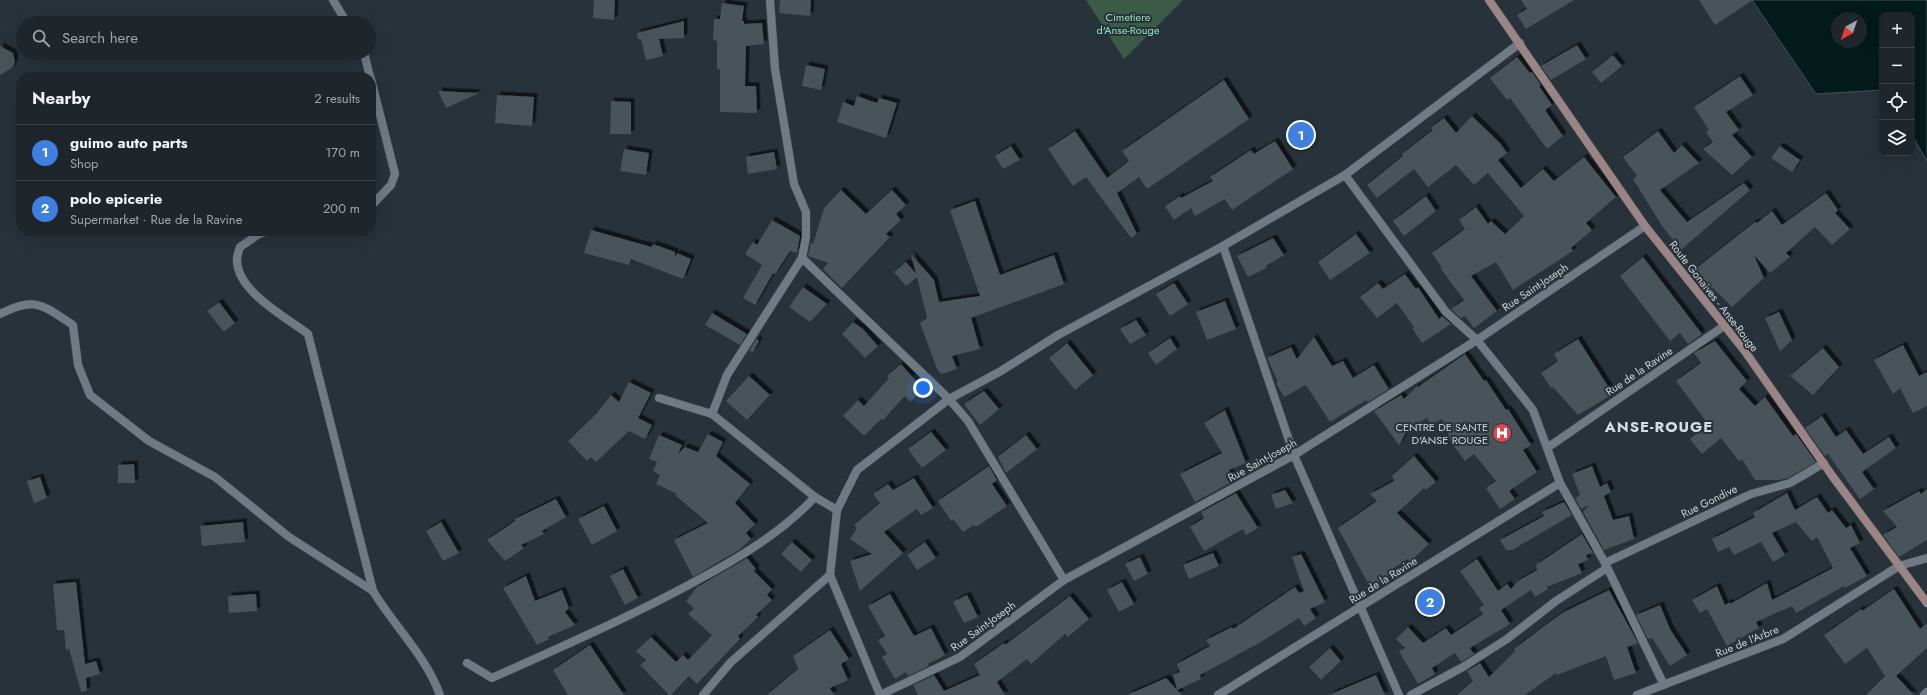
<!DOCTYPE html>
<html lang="en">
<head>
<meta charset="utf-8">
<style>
	:root { --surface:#1e262c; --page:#262e34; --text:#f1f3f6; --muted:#a1a5a9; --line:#3c4348; --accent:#1a73e8 }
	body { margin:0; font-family:Jost,sans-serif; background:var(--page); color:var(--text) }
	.controls { position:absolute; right:12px; top:12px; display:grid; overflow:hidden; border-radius:8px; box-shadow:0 4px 16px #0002 }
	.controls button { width:36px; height:36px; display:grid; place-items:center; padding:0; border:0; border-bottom:1px solid var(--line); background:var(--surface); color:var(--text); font:20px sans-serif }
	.compass { position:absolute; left:1831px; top:12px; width:36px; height:36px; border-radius:50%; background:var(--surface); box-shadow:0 4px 16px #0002; rotate:220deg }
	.you { position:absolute; left:923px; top:388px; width:14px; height:14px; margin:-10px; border:3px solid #fff; border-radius:50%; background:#1a73e8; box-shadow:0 0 0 6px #1a73e833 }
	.badge { display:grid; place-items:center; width:26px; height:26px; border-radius:50%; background:var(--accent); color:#fff; font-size:13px; font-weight:700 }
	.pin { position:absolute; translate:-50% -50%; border:2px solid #fff; box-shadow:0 1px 4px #0006 }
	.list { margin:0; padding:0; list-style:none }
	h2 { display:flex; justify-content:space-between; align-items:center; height:52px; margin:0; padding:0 16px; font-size:17px }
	h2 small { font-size:13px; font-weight:400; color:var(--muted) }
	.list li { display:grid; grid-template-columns:26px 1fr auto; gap:12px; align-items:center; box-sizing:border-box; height:56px; padding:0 16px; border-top:1px solid var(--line) }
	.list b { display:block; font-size:15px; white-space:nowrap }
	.list p { margin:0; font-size:13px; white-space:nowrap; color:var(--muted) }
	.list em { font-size:13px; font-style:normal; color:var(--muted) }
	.icon { flex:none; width:22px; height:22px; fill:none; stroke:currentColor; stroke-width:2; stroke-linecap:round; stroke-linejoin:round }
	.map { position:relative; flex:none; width:1927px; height:695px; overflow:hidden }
	.search { position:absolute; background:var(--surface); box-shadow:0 4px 16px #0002; left:16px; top:16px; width:360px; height:44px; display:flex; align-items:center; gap:10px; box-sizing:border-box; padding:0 14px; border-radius:22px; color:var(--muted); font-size:15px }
	.panel { position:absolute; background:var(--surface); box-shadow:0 4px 16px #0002; left:16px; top:72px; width:360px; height:164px; border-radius:16px }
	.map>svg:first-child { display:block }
</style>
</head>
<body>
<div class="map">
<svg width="1927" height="695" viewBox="0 0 1927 695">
	<defs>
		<filter id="shadow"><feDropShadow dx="3.5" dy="-3.5" stdDeviation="0" flood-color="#0009"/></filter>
	</defs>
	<rect width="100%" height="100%" fill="#28323a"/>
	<path fill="#3b5a48" d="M 1086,0 L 1183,0 L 1124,59 Z"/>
	<path fill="#041b1b" stroke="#405253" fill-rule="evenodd" d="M 1752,0 L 1927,0 L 1927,161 L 1912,135 L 1912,15 L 1882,15 L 1882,90 L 1816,94 ZM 1837,18 L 1861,18 L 1861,42 L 1837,42 Z"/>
	<g fill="#48525a" filter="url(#shadow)">
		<path d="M 594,0 L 615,0 L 614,20 L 593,18 Z"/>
		<path d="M 780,0 L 811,0 L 810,16 L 779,13 Z"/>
		<path d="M 1521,0 L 1574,0 L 1526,29 L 1517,15 L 1527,9 Z"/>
		<path d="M 1699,0 L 1753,0 L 1715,25 Z"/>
		<path d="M 722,3 L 744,6 L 742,21 L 744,21 L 744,24 L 762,23 L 764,44 L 746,46 L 745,86 L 756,86 L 757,113 L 720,112 L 720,69 L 717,69 L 717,41 L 713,40 L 714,19 L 720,19 Z"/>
		<path d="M 684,21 L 684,38 L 659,39 L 663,56 L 646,60 L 641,39 L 638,39 L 637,33 Z"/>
		<path d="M 1577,45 L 1586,59 L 1551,80 L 1541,66 Z"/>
		<path d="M 0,46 L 13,53 L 15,62 L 12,68 L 0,75 Z"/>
		<path d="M 1613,55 L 1622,66 L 1601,83 L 1592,72 Z"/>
		<path d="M 1517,57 L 1530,73 L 1532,72 L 1541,85 L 1539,86 L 1552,105 L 1545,110 L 1563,136 L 1547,149 L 1510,98 L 1507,100 L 1490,78 Z"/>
		<path d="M 806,65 L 825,69 L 821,90 L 802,86 Z"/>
		<path d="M 1740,76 L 1753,95 L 1726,112 L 1739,130 L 1732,135 L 1752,157 L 1732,175 L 1703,149 L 1713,142 L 1706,132 L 1709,130 L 1694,107 Z"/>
		<path d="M 1224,80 L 1249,119 L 1147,189 L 1139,177 L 1117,193 L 1137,234 L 1131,238 L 1086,177 L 1073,186 L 1048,149 L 1075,131 L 1107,178 L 1129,161 L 1122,151 Z"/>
		<path d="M 438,91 L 479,93 L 446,108 Z"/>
		<path d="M 497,95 L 534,97 L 532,126 L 495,123 Z"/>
		<path d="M 857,96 L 877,103 L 879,98 L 897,103 L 886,138 L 837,122 L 843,102 L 854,106 Z"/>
		<path d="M 611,101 L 631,102 L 631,134 L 610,134 Z"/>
		<path d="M 1472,116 L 1500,143 L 1507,153 L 1498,160 L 1521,188 L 1543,169 L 1554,181 L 1584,157 L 1616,197 L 1586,223 L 1592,230 L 1571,248 L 1573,251 L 1513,290 L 1496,262 L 1471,276 L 1497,311 L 1474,328 L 1465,316 L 1461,318 L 1451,309 L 1464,300 L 1441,269 L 1442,268 L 1432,253 L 1465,229 L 1459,220 L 1476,207 L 1488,224 L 1491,221 L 1505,234 L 1524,216 L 1488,173 L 1474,185 L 1456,165 L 1428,187 L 1414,169 L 1377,198 L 1367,185 L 1403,156 L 1402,154 L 1433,130 L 1431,128 L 1444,118 L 1456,133 Z"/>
		<path d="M 1658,131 L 1674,153 L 1682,145 L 1699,163 L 1660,190 L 1687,222 L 1744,183 L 1750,190 L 1681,250 L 1662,226 L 1633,179 L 1637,176 L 1623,157 Z"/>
		<path d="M 1275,141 L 1293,169 L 1232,210 L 1225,199 L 1195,216 L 1191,208 L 1174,220 L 1165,206 L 1180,196 L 1181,198 L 1213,181 L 1210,177 L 1251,150 L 1254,154 Z"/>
		<path d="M 1011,146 L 1020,160 L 1003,169 L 995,156 Z"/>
		<path d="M 1780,146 L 1800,160 L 1792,172 L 1771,158 Z"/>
		<path d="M 624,149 L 649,153 L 646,175 L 620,171 Z"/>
		<path d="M 774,152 L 777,169 L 748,174 L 746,157 Z"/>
		<path d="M 841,190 L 866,214 L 892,190 L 906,205 L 896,214 L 901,220 L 886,234 L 890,237 L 842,288 L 823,269 L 828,263 L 808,256 L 811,242 L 813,244 L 824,208 Z"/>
		<path d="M 1826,193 L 1838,210 L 1835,213 L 1850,229 L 1832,245 L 1815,227 L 1786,253 L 1790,257 L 1770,273 L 1754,255 L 1764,278 L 1732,307 L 1713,288 L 1710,290 L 1694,270 L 1755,222 L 1757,223 L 1772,211 L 1782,225 Z"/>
		<path d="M 1426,196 L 1436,211 L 1404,236 L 1393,221 Z"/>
		<path d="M 975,201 L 1000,275 L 1054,255 L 1064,284 L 971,318 L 980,349 L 952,356 L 957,369 L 941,374 L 937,369 L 920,323 L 927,318 L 917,277 L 906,286 L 894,272 L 906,262 L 916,274 L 911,254 L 934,280 L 939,302 L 980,296 L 950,210 Z"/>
		<path d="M 772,220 L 800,236 L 797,253 L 790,251 L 775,274 L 773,273 L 755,305 L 743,298 L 762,265 L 745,254 L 753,242 L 757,245 Z"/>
		<path d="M 591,230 L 652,247 L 653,244 L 675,252 L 675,257 L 677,253 L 691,259 L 683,279 L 631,259 L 629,265 L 584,253 Z"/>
		<path d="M 1356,234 L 1370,253 L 1330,280 L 1318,262 Z"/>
		<path d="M 1273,238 L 1284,255 L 1266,266 L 1267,268 L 1248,277 L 1237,256 Z"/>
		<path d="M 1643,257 L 1702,334 L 1688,344 L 1680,333 L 1670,341 L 1620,276 Z"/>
		<path d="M 1405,274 L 1416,289 L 1418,287 L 1439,319 L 1442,316 L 1451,324 L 1422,343 L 1412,328 L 1414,327 L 1397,303 L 1377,318 L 1360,297 L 1378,283 L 1383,289 Z"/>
		<path d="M 1174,283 L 1188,304 L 1170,316 L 1156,294 Z"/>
		<path d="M 803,287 L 827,304 L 810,322 L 789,307 Z"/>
		<path d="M 1225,301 L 1236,329 L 1207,340 L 1196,312 Z"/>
		<path d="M 219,302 L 235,323 L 224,332 L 207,311 Z"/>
		<path d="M 1779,312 L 1792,340 L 1780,351 L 1765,318 Z"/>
		<path d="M 712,313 L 747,334 L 740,345 L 705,325 Z"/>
		<path d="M 1136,320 L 1146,335 L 1130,344 L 1120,329 Z"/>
		<path d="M 853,322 L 863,329 L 878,346 L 865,358 L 842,334 Z"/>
		<path d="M 1314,337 L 1332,366 L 1343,361 L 1353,378 L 1374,365 L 1389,389 L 1368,402 L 1366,400 L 1330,422 L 1306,385 L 1284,397 L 1276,383 L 1278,382 L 1267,358 L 1291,347 L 1297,359 Z"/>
		<path d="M 1170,338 L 1177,349 L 1156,365 L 1148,353 Z"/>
		<path d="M 756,339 L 759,341 L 753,352 L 749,351 Z"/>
		<path d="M 1578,339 L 1613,394 L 1578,415 L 1553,387 L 1551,388 L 1541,373 L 1558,361 L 1554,354 Z"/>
		<path d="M 1715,341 L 1747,381 L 1739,389 L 1755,406 L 1765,397 L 1793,436 L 1796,434 L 1816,462 L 1788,478 L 1779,480 L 1755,480 L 1742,459 L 1739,461 L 1721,438 L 1702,454 L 1690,439 L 1708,424 L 1676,381 L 1701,363 L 1694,353 Z"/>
		<path d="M 1067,343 L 1093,375 L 1075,390 L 1049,358 Z"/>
		<path d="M 1903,345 L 1919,376 L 1927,372 L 1927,406 L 1913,413 L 1900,388 L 1893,394 L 1874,360 Z"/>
		<path d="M 1823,348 L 1839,367 L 1813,395 L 1790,376 Z"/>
		<path d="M 1465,354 L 1484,381 L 1486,380 L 1506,410 L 1508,409 L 1531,445 L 1523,450 L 1537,472 L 1509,491 L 1515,499 L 1500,509 L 1486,488 L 1496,481 L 1474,454 L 1465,461 L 1451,442 L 1442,419 L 1431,425 L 1427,418 L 1408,429 L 1399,445 L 1374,411 L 1401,395 L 1404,399 L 1417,386 L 1418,387 Z"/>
		<path d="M 901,364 L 923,389 L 910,402 L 905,396 L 883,420 L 881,419 L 864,436 L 843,416 L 858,400 L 864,406 L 889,378 L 887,376 Z"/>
		<path d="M 749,376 L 770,395 L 747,420 L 726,401 Z"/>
		<path d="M 629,382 L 651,393 L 638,418 L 652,425 L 645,439 L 629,431 L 596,462 L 591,457 L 587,461 L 568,441 L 597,413 L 611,395 L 619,402 Z"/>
		<path d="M 984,391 L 999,409 L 980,425 L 964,404 Z"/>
		<path d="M 1225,410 L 1246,463 L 1229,470 L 1231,475 L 1226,478 L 1230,483 L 1195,502 L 1180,474 L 1222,453 L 1204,423 Z"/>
		<path d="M 1822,416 L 1836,437 L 1846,430 L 1863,454 L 1889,437 L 1896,448 L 1862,472 L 1874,489 L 1860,499 L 1828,454 L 1825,456 L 1805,428 Z"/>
		<path d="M 931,432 L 946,450 L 922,468 L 908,449 Z"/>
		<path d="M 708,434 L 723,442 L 716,456 L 750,484 L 735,503 L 755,524 L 746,533 L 751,539 L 739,550 L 693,577 L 674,540 L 708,523 L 675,495 L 677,494 L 656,484 L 660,475 L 653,471 L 657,462 L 649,459 L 659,435 L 682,445 L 678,454 L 685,447 L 698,452 Z"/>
		<path d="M 1026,435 L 1037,449 L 1006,473 L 998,457 Z"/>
		<path d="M 1414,456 L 1436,482 L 1426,490 L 1424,488 L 1397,513 L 1429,544 L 1410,562 L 1407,559 L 1387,573 L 1390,576 L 1370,587 L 1338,528 L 1377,501 L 1370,494 L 1394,481 L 1392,476 Z"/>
		<path d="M 134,464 L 135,483 L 118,483 L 118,465 Z"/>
		<path d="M 989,466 L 997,480 L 992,484 L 1007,506 L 976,527 L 974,525 L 963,532 L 953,519 L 951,521 L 938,501 Z"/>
		<path d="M 1592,466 L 1600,487 L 1607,483 L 1611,492 L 1604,496 L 1613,520 L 1629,516 L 1634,539 L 1604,550 L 1583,512 L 1589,505 L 1581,509 L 1575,498 L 1580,495 L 1572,474 Z"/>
		<path d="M 40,477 L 47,498 L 34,503 L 27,481 Z"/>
		<path d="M 914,478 L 933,508 L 921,515 L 917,509 L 884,532 L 903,553 L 860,591 L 850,561 L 872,554 L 850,539 L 857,528 L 854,525 L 880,503 L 873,494 L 888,484 L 893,490 Z"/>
		<path d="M 1927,489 L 1927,540 L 1899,557 L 1883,535 L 1897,527 L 1883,511 L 1919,491 L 1921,494 Z"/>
		<path d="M 1285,490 L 1293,503 L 1276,509 L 1271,495 Z"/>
		<path d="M 1236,493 L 1258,528 L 1246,535 L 1243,529 L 1204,551 L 1190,527 L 1204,518 L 1201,512 Z"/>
		<path d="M 1787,493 L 1795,510 L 1817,497 L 1828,513 L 1832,510 L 1846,528 L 1851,525 L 1860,543 L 1850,548 L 1867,576 L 1845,588 L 1844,586 L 1796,613 L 1792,606 L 1756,622 L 1759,628 L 1727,646 L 1707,609 L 1700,613 L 1692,600 L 1717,586 L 1725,605 L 1730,602 L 1730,604 L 1767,583 L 1772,600 L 1833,568 L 1817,537 L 1812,541 L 1796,522 L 1772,533 L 1785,555 L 1773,562 L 1761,542 L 1734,555 L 1729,547 L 1718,552 L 1712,539 L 1755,517 L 1753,513 Z"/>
		<path d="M 556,499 L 566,517 L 542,531 L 544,534 L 521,545 L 524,548 L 505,561 L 487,540 L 515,521 L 515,519 Z"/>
		<path d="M 1564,502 L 1572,515 L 1512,550 L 1506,550 L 1500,540 L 1544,516 L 1542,512 Z"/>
		<path d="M 604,506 L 617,531 L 592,545 L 578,519 Z"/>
		<path d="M 243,522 L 245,542 L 202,546 L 200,526 Z"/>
		<path d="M 441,522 L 459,553 L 443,561 L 426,531 Z"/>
		<path d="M 1582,534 L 1593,553 L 1586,555 L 1588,560 L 1578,564 L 1582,573 L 1547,587 L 1548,589 L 1535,597 L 1531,590 L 1501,610 L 1510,624 L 1470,648 L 1474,654 L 1461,662 L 1455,653 L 1432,668 L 1435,674 L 1418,684 L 1399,651 L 1405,648 L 1396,639 L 1408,627 L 1423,643 L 1446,628 L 1451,635 L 1483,614 L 1479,608 L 1484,605 L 1460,571 L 1477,559 L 1498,591 L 1507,584 L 1511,589 L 1518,581 L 1537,570 L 1536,565 Z"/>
		<path d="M 792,542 L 812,560 L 801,572 L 781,554 Z"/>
		<path d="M 925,542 L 936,558 L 917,570 L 907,555 Z"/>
		<path d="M 1213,553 L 1219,566 L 1189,579 L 1183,565 Z"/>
		<path d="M 1301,554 L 1325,602 L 1310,609 L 1316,618 L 1304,626 L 1299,618 L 1261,642 L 1200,675 L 1201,679 L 1177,690 L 1182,695 L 1127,695 L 1166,678 L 1177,690 L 1173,675 L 1180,672 L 1177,664 L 1210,646 L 1206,640 L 1232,627 L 1233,629 L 1295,587 L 1299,593 L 1304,591 L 1292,557 Z"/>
		<path d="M 1140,557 L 1148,574 L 1134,581 L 1125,564 Z"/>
		<path d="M 747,558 L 756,569 L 754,571 L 772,589 L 767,595 L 772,600 L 756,615 L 758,617 L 738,636 L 740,639 L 697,684 L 689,676 L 671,695 L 669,695 L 640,665 L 646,660 L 636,651 L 651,637 L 676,662 L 683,655 L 688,660 L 712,635 L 688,614 L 694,608 L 686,601 L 697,587 Z"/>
		<path d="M 623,569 L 638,598 L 625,605 L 610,576 Z"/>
		<path d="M 526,576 L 535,601 L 562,590 L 569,608 L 565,612 L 575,625 L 548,637 L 549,639 L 537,645 L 503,588 Z"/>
		<path d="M 76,582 L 85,664 L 96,661 L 100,674 L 86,678 L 87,691 L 81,692 L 69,649 L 66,650 L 64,630 L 57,630 L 53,584 Z"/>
		<path d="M 1122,582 L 1134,604 L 1119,612 L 1107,590 Z"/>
		<path d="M 1894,589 L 1920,629 L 1927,623 L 1927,648 L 1896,676 L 1914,695 L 1866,695 L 1885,676 L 1867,648 L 1845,664 L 1824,635 L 1861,609 L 1862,611 Z"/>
		<path d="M 1609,590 L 1638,643 L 1627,647 L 1636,673 L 1614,680 L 1606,656 L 1557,675 L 1556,673 L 1525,695 L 1457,695 L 1473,681 L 1467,671 L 1480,663 L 1489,677 L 1515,651 L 1514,649 L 1547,624 L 1564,612 Z"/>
		<path d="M 256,594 L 257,611 L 229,613 L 228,596 Z"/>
		<path d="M 890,594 L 914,636 L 931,628 L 945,655 L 928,664 L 929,666 L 908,676 L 906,672 L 895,679 L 882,657 L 887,654 L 878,640 L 885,636 L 868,606 Z"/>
		<path d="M 967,595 L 978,617 L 964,623 L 953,602 Z"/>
		<path d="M 1070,596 L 1089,619 L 1068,637 L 1065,634 L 1031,664 L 1027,659 L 997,682 L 1005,695 L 918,695 L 913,685 L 934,675 L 944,691 L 980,675 L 974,664 L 1004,643 L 1005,645 Z"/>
		<path d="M 1660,605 L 1670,629 L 1687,655 L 1670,666 L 1652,638 L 1648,639 L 1636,615 Z"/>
		<path d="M 830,630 L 849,659 L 841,664 L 848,680 L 830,688 L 834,695 L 767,695 L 798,669 L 793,656 Z"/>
		<path d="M 590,645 L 624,695 L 568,695 L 553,670 Z"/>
		<path d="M 1330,648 L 1341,661 L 1321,680 L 1309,667 Z"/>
		<path d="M 1376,675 L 1385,695 L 1329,695 Z"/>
	</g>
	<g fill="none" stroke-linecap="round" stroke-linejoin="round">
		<g stroke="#454d54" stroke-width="9">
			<g id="minor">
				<path d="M 333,0 L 347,23"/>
				<path d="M 770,0 L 775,69 L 794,184 L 806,212 L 806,237 L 802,258 L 727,375 L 712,414 L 815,497 L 837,510"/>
				<path d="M 364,53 L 370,77"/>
				<path d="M 371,79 L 395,174 L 391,185 L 371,206"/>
				<path d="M 1345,175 L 1446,312 L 1477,340 L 1533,410 L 1560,483 L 1605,563 L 1664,685"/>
				<path d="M 268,231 L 259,234 L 240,247 C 239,251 237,255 237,259 C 236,291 286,317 308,334 L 373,591 C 394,626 426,656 440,695"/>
				<path d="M 1223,246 L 1294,455 L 1399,695"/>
				<path d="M 802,258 L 949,399 L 968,421 L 1064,580"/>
				<path d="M 0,314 C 36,296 42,305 73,325 L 78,365 L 90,395 L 149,441 L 215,477 L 289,537 L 373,591"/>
				<path d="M 659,398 L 712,414"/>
				<path d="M 1547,448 L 1724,326"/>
				<path d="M 1605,563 L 1751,494 L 1790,483 L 1824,463"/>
				<path d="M 1899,566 L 1927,558"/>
				<path d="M 467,663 L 492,678 C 561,647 630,617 696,581 C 739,558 781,533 815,497"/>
				<path d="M 703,695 L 731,662 L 830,575"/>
				<path d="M 880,695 L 830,575 L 837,510 L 857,470 L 949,399 L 1001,371 L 1058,335 L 1223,246 L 1345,175 L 1520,43"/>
				<path d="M 1218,695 L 1560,483"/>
				<path d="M 1411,695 L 1463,667 L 1507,639 L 1556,601 L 1607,568"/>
				<path d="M 1924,695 L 1927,692"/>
			</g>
		</g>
		<g stroke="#454d54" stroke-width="9">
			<g id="tertiary">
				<path d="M 880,695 L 960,657 L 1064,580 L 1294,455 L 1477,340 L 1645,226"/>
				<path d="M 1637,695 L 1783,639 L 1899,566"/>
			</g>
		</g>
		<g stroke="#454d54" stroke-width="9">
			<path id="secondary" d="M 1489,0 L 1645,226 L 1744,350 L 1833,477 L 1927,603"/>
		</g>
		<use href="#minor" stroke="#707a84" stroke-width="8"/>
		<use href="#tertiary" stroke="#707a84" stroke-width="8"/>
		<use href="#secondary" stroke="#9a8584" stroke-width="8"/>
	</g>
	<defs>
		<g id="hospital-disc" transform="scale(1)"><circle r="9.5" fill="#e0444e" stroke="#28323a"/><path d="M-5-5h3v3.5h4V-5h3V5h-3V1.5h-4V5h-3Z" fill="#fff"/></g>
	</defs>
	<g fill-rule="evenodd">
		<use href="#hospital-disc" x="1502" y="433"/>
	</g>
	<g text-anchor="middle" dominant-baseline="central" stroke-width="4" stroke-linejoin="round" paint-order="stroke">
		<g font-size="11" fill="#90e2b5" stroke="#28323a">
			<text x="1128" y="17">Cimetiere<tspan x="1128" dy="13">d'Anse-Rouge</tspan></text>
		</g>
		<g font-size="11" fill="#ccd2d7" stroke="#28323a">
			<text transform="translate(1535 287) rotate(-34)">Rue Saint-Joseph</text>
			<text transform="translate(1714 296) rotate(52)">Route Gonaives - Anse-Rouge</text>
			<text transform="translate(1639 371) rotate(-34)">Rue de la Ravine</text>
			<text transform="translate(1262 460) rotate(-29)">Rue Saint-Joseph</text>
			<text transform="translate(1709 501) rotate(-26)">Rue Gondive</text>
			<text transform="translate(1383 580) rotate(-32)">Rue de la Ravine</text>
			<text transform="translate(983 626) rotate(-36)">Rue Saint-Joseph</text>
			<text transform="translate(1747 641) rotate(-22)">Rue de l'Arbre</text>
		</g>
		<g font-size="11" fill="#ccd2d7" stroke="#28323a" text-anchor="end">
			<text x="1488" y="427">CENTRE DE SANTE<tspan x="1488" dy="13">D'ANSE ROUGE</tspan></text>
		</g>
		<g font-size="15" font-weight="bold" letter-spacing="1" fill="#d1dde7" stroke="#28323a">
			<text x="1659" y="427">ANSE-ROUGE</text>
		</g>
	</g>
</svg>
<div class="controls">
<button>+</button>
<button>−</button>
<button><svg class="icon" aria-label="locate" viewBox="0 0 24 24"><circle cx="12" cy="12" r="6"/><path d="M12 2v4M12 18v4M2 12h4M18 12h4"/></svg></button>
<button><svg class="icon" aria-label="layers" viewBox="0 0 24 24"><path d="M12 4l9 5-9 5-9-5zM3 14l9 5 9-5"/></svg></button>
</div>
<svg class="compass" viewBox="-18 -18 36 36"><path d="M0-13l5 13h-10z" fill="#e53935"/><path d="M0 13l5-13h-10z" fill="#a1a5a9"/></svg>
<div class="you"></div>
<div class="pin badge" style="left:1301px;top:135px;background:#3f7fe0">1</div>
<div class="pin badge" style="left:1430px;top:602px;background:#3f7fe0">2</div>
<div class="search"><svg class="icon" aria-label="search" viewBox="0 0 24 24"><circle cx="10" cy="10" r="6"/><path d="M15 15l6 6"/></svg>Search here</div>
<section class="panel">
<h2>Nearby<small>2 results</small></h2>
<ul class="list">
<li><span class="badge" style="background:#3f7fe0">1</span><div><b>guimo auto parts</b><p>Shop</p></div><em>170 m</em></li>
<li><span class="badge" style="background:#3f7fe0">2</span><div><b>polo epicerie</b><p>Supermarket · Rue de la Ravine</p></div><em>200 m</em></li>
</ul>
</section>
</div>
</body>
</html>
